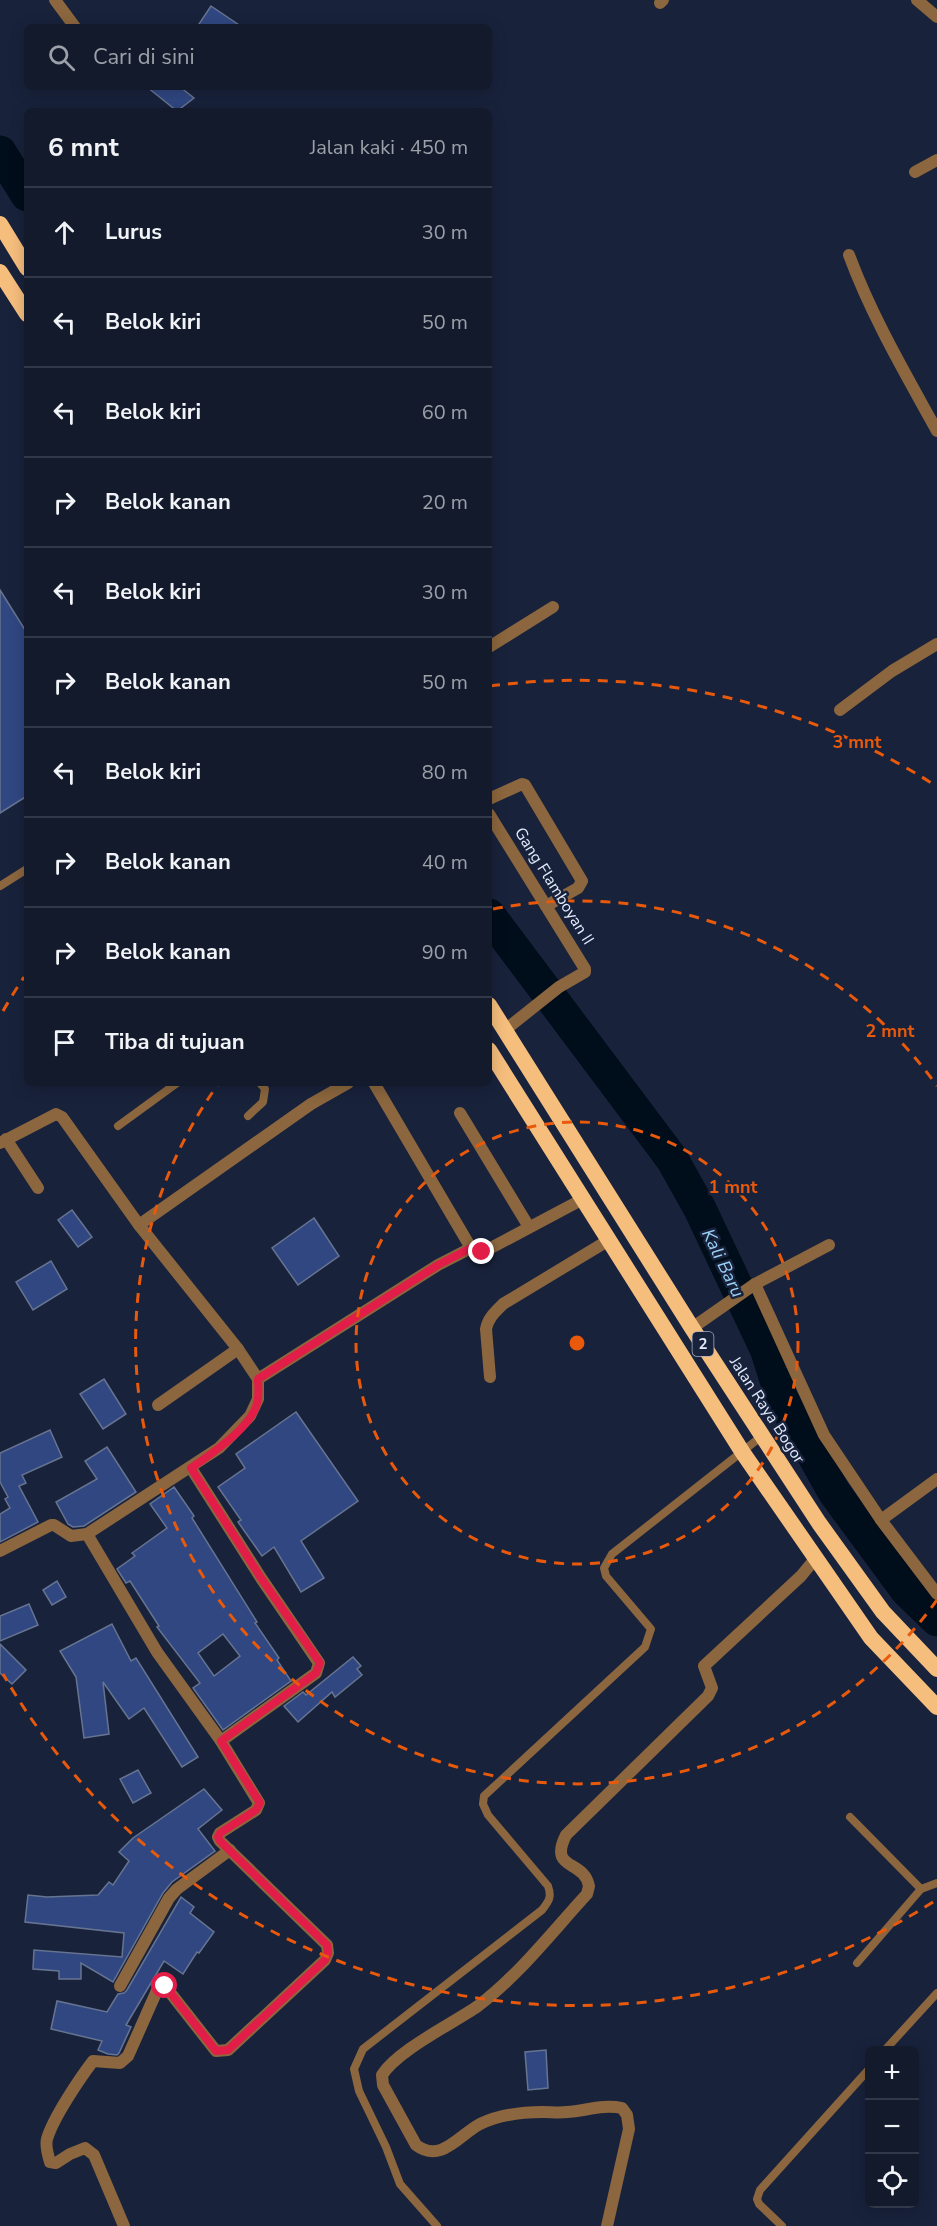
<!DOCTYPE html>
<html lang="id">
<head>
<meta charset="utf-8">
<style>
	:root { --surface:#121a2c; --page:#1f2738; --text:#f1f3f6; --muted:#9ca1a9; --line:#313848 }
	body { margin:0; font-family:"Nunito Sans",sans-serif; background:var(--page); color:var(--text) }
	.controls { position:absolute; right:18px; bottom:18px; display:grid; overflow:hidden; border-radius:9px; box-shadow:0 3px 15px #0003 }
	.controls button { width:54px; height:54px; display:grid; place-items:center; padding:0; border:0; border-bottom:2px solid var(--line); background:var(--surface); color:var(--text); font:30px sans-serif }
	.stop { position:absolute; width:18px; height:18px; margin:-14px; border:4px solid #e11d48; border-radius:50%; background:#fff }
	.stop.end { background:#e11d48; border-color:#fff; box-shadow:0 2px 6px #0008 }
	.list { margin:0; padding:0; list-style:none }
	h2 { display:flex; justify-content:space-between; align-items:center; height:78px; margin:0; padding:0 24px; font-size:26px }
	h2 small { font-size:20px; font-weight:400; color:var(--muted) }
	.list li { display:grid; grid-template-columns:39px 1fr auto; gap:18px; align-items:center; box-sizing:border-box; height:90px; padding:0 24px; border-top:2px solid var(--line) }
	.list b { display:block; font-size:22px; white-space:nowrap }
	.list em { font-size:20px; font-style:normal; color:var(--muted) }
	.icon { flex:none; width:33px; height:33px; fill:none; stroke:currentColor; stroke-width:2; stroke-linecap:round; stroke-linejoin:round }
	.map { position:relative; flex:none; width:937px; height:2226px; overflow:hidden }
	.search { position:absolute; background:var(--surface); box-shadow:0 3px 15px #0003; left:24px; top:24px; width:468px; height:66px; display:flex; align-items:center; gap:15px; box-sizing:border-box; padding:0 21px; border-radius:9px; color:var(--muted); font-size:22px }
	.panel { position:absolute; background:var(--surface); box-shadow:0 3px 15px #0003; left:24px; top:108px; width:468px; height:978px; border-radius:9px }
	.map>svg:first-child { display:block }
</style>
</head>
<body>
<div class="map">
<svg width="937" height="2226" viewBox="0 0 937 2226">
	<rect width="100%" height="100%" fill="#18223b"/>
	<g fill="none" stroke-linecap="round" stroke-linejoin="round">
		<g stroke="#000d1a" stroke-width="33">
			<path d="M 0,152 L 27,195"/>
			<path d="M 489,915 L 672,1159 L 700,1209 L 767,1351 L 782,1399 L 834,1492 L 907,1591 L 937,1620"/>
		</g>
	</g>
	<g fill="#304782" stroke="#677491" stroke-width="1.5" fill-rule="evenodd">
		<path d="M 211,6 L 242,27 L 197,27 Z"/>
		<path d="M 147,87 L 180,87 L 194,98 L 177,111 Z"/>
		<path d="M 0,590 L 27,633 L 27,796 L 0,813 Z"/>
		<path d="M 72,1210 L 92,1237 L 78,1247 L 58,1220 Z"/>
		<path d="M 314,1218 L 339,1256 L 298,1285 L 272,1248 Z"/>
		<path d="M 51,1261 L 67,1289 L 33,1310 L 16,1282 Z"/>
		<path d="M 104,1379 L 126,1414 L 103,1429 L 80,1394 Z"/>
		<path d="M 296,1412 L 358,1501 L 301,1541 L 324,1578 L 301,1592 L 274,1547 L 262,1556 L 238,1522 L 241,1520 L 218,1487 L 245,1468 L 236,1454 Z"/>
		<path d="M 50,1430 L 62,1457 L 22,1475 L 26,1483 L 19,1486 L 38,1522 L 0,1542 L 0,1514 L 10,1508 L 5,1499 L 8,1497 L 0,1482 L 0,1453 Z"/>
		<path d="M 107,1447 L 136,1492 L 84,1526 L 73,1527 L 68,1524 L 56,1502 L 97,1479 L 85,1461 Z"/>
		<path d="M 174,1487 L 194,1516 L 192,1518 L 257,1622 L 255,1623 L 279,1658 L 277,1660 L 291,1681 L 223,1730 L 193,1688 L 200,1683 L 157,1627 L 159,1626 L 130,1581 L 126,1583 L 117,1569 L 135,1556 L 132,1553 L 167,1528 L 150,1504 ZM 223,1634 L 240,1656 L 214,1676 L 198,1653 Z"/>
		<path d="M 57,1581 L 66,1597 L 52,1605 L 43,1590 Z"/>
		<path d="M 29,1604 L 38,1625 L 0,1641 L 0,1616 Z"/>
		<path d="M 112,1624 L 131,1661 L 136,1658 L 198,1757 L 182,1767 L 144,1708 L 129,1719 L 103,1682 L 109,1734 L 84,1738 L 76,1677 L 60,1651 Z"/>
		<path d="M 0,1644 L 26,1670 L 12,1684 L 0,1673 Z"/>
		<path d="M 353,1657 L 361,1666 L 357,1669 L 362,1675 L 335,1697 L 332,1692 L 298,1722 L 284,1706 L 303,1692 L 306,1695 Z"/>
		<path d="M 138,1770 L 151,1793 L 133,1803 L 120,1779 Z"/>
		<path d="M 204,1789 L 222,1810 L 198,1829 L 215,1851 L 172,1882 L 163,1893 L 113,1982 L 81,1963 L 81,1979 L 59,1979 L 59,1971 L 33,1969 L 34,1950 L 122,1957 L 124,1933 L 25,1922 L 28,1895 L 47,1897 L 98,1895 L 109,1882 L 113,1885 L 129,1861 L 119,1852 L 133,1838 Z"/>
		<path d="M 181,1897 L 194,1907 L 190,1913 L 214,1932 L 199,1953 L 197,1952 L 183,1974 L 164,1961 L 126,2025 L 131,2027 L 119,2053 L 117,2055 L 108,2054 L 98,2050 L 102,2041 L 51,2029 L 57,2001 L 107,2012 L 118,1994 L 124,1993 L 127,1990 Z"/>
		<path d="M 546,2050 L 548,2088 L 528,2090 L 525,2052 Z"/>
	</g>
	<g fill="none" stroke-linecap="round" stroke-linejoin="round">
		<g stroke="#8b663e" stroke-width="8">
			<path d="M 0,886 L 27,869"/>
			<path d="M 248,1116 L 263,1102 L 265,1089 L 260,1083"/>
			<path d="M 118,1126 L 177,1083"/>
			<path d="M 850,1817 L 921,1889"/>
			<path d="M 857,1963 L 921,1889 L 937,1883"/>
			<path d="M 885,2050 L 937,1993"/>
			<path d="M 437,2226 L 400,2184 L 386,2147 L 359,2091 L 354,2069 L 363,2049 L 542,1910 C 549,1901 552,1897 548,1886 L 488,1815 L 483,1804 L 484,1796 L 645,1647 L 651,1629 L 606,1576 L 604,1568 L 612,1554 L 762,1436"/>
			<path d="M 782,2226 L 759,2204 L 757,2199 L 760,2190 L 870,2068"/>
		</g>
		<g stroke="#8b663e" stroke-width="12">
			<path d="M 55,0 L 75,27"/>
			<path d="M 917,0 L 937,17"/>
			<path d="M 660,3 L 663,0"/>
			<path d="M 915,172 L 937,160"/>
			<path d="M 849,255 C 872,317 905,373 937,431"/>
			<path d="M 489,647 L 553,607"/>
			<path d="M 840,710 L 892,671 L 937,644"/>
			<path d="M 489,799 L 522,784 L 525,785 L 582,881 L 578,888 L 546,906"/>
			<path d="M 489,814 L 585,969 L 585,972 L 559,987 L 505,1030"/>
			<path d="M 460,1113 L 529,1227"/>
			<path d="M 6,1139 L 38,1188"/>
			<path d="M 0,1143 L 56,1114 L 62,1117 L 139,1225 L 238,1349 L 258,1379 L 258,1399 L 250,1416 L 219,1448 L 87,1534 L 71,1536 L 54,1525 L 51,1525 L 0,1551"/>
			<path d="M 139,1225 L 311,1104 L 348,1083"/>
			<path d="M 471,1248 L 478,1252 L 487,1250 L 583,1199"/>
			<path d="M 755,1284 L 824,1435 L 881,1520 L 937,1594"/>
			<path d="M 692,1328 L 755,1284 L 829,1245"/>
			<path d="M 490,1377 L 486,1329 C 488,1318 495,1312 503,1304 L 609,1240"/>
			<path d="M 258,1379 L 438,1265 L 471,1248 L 374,1083"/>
			<path d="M 158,1405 L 238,1349"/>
			<path d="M 191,1468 L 261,1578 L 319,1663 L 316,1673 L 221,1741"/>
			<path d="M 881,1520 L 937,1479"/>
			<path d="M 87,1534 L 157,1652 L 221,1741 L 259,1803 L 256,1810 L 220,1833 L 218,1837 L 220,1841 L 327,1945 L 328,1953 L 325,1960 L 228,2050 L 216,2051 L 165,1986 L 159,1986 L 128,2056 L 120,2063 L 93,2061 C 80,2078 53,2118 47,2139 C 45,2146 48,2155 50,2162 L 56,2163 L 70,2154 L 85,2148 L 94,2155 L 124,2226"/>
			<path d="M 120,1986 L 169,1898 L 177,1889 L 230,1850"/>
			<path d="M 607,2226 L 629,2129 L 627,2115 L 622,2108 C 603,2104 585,2111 567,2112 C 559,2113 551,2112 543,2112 C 523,2112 499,2115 480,2124 C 459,2135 441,2164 416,2145 L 383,2085 L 382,2075 C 398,2050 452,2024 478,2006 C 519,1975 552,1932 587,1894 L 589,1886 C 584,1859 548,1871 566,1835 L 708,1696 L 712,1688 L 704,1666 L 801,1576 L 815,1559"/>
		</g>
		<g stroke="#f6be7d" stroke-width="16">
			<path d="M 0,224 L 27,268"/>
			<path d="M 0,272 L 27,314"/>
			<path d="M 489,1005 L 692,1328 L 819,1523 L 883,1612 L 937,1669"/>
			<path d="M 489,1050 L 743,1453 L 871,1638 L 937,1707"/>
		</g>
	</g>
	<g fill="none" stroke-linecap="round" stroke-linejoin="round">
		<path stroke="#e11d48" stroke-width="8" d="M 165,1986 L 216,2051 L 228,2050 L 325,1960 L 328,1953 L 327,1945 L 220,1841 L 218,1837 L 220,1833 L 256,1810 L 260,1803 L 221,1741 L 316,1673 L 320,1663 L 261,1578 L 191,1468 C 212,1453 256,1425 258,1398 C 259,1392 258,1385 258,1379 L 438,1265 L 471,1248 L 482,1252"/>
	</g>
	<g fill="none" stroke="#e8590c" stroke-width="3" stroke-dasharray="10 8">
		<circle cx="577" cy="1343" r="221"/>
		<path d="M937 1600A442 442 0 1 1 219 1083M493 909A442 442 0 0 1 937 1086"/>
		<path d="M933 1902A663 663 0 0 1 3 1674M3 1011A663 663 0 0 1 24 977M490 686A663 663 0 0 1 933 784"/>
	</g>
	<g text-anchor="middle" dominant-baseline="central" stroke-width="5" stroke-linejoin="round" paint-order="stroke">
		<rect fill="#18223b" stroke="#a6afc2" stroke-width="1.5" x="692.5" y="1332" width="21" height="24" rx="4.5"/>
		<g font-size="15" font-weight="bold" fill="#e3ebfc">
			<text x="703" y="1344">2</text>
		</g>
		<g font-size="16" fill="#e3ebfc" stroke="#18223b">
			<text transform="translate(554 886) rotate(58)">Gang Flamboyan II</text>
			<text transform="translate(767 1410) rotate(57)">Jalan Raya Bogor</text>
		</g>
		<g font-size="18" font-style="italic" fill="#9ad2f8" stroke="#18223b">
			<text transform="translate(723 1263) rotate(64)">Kali Baru</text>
		</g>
	</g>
	<circle cx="577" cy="1343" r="9" fill="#e8590c" stroke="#18223b" stroke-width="3"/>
	<g font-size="18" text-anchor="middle" font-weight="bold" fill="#e8590c" stroke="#18223b" stroke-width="5" stroke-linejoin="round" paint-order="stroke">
		<text x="857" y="748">3 mnt</text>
		<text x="890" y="1037">2 mnt</text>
		<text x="733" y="1193">1 mnt</text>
	</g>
</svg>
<div class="controls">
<button>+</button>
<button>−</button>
<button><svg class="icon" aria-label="locate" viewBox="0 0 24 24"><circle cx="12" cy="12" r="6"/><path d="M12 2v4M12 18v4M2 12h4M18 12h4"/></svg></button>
</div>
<div class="stop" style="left:165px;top:1986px"></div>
<div class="stop end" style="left:482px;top:1252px"></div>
<div class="search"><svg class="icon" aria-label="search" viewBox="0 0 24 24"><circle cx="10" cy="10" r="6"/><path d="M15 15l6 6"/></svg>Cari di sini</div>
<section class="panel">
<h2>6 mnt<small>Jalan kaki · 450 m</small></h2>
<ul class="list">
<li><svg class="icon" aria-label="ahead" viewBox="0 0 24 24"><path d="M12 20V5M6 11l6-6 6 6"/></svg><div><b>Lurus</b></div><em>30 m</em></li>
<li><svg class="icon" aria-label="left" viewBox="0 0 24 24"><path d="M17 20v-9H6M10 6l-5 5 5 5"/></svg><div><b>Belok kiri</b></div><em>50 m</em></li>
<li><svg class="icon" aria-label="left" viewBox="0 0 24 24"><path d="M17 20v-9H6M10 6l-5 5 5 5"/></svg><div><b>Belok kiri</b></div><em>60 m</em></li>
<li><svg class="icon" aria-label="right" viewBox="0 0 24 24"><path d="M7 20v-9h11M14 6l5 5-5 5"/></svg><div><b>Belok kanan</b></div><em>20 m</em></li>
<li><svg class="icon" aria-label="left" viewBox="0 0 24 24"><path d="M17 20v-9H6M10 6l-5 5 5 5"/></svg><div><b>Belok kiri</b></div><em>30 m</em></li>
<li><svg class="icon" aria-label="right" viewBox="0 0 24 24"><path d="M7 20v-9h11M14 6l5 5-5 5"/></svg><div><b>Belok kanan</b></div><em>50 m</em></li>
<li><svg class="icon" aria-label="left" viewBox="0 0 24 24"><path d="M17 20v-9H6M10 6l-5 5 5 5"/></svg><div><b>Belok kiri</b></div><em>80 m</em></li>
<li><svg class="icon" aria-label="right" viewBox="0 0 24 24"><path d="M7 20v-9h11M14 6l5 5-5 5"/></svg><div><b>Belok kanan</b></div><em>40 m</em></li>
<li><svg class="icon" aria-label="right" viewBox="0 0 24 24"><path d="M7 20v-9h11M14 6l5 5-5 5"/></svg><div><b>Belok kanan</b></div><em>90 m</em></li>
<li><svg class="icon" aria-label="arrive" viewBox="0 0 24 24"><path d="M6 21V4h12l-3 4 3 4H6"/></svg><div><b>Tiba di tujuan</b></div></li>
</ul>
</section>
</div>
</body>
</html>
